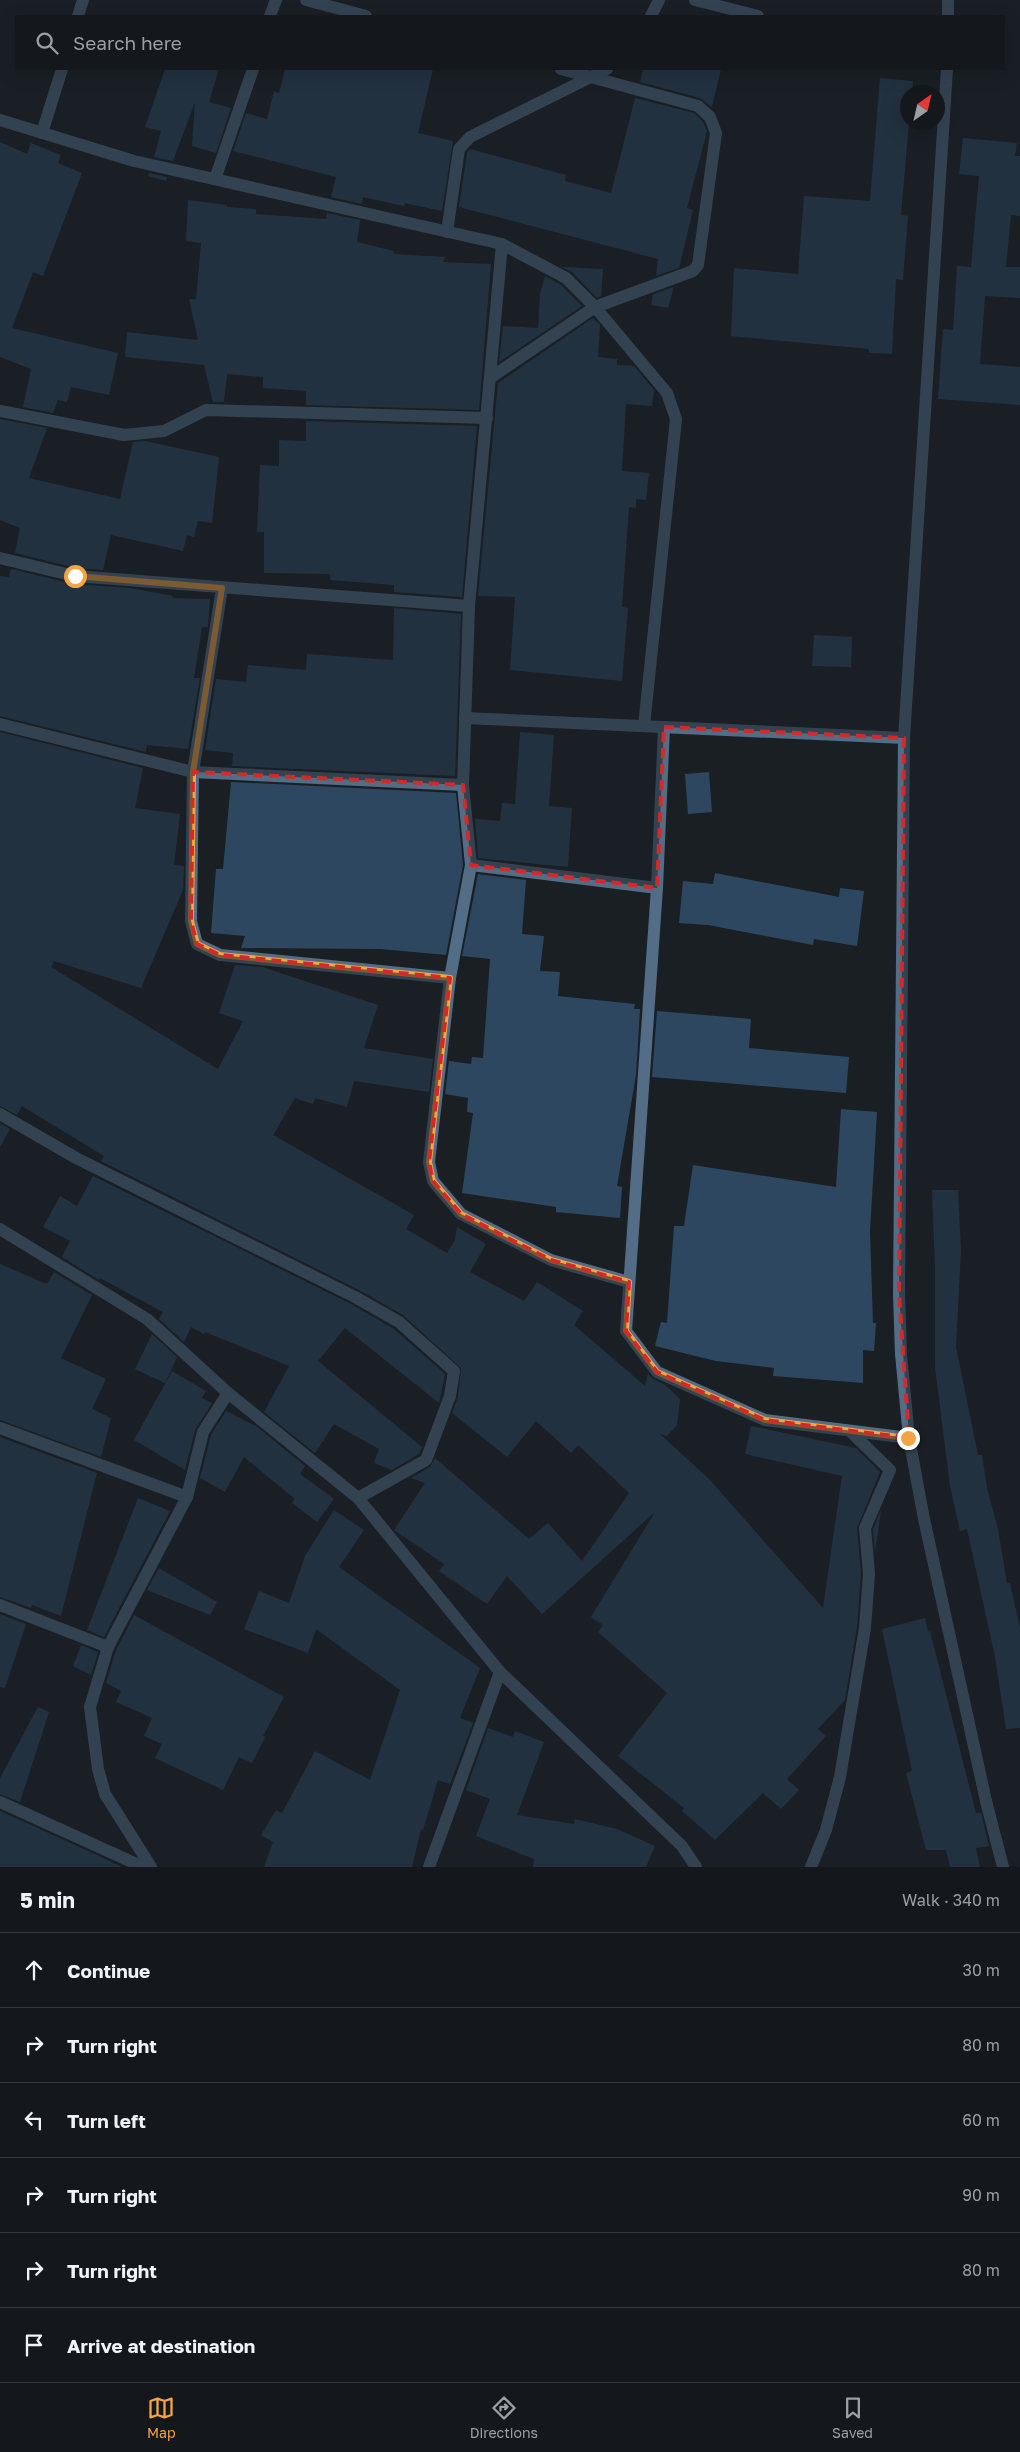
<!DOCTYPE html>
<html lang="en">
<head>
<meta charset="utf-8">
<style>
	:root { --surface:#14171b; --page:#212428; --text:#f1f3f6; --muted:#9d9fa3; --line:#33363a; --accent:#f4a444 }
	body { margin:0; font-family:"Golos Text",sans-serif; background:var(--page); color:var(--text) }
	.compass { position:absolute; left:900px; top:85px; width:45px; height:45px; border-radius:50%; background:var(--surface); box-shadow:0 5px 20px #0002; rotate:34deg }
	.stop { position:absolute; width:15px; height:15px; margin:-11px; border:4px solid #f4a444; border-radius:50%; background:#fff }
	.stop.end { background:#f4a444; border-color:#fff; box-shadow:0 1px 5px #0008 }
	.list { margin:0; padding:0; list-style:none }
	h2 { display:flex; justify-content:space-between; align-items:center; height:65px; margin:0; padding:0 20px; font-size:21px }
	h2 small { font-size:16px; font-weight:400; color:var(--muted) }
	.list li { display:grid; grid-template-columns:32px 1fr auto; gap:15px; align-items:center; box-sizing:border-box; height:75px; padding:0 20px; border-top:1px solid var(--line) }
	.list b { display:block; font-size:19px; white-space:nowrap }
	.list em { font-size:16px; font-style:normal; color:var(--muted) }
	.icon { flex:none; width:28px; height:28px; fill:none; stroke:currentColor; stroke-width:2; stroke-linecap:round; stroke-linejoin:round }
	.map { position:relative; flex:none; width:1020px; height:1867px; overflow:hidden }
	.search { position:absolute; background:var(--surface); box-shadow:0 5px 20px #0002; left:15px; right:15px; top:15px; height:55px; display:flex; align-items:center; gap:12px; box-sizing:border-box; padding:0 18px; border-radius:0px; color:var(--muted); font-size:19px }
	.sheet { height:515px; background:var(--surface) }
	nav { display:flex; justify-content:space-around; align-items:center; box-sizing:border-box; height:70px; border-top:1px solid var(--line); background:var(--surface); font-size:14px; color:var(--muted) }
	nav a { display:grid; justify-items:center; gap:2px }
	nav .on { color:var(--accent) }
	.map>svg:first-child { display:block }
</style>
</head>
<body>
<div class="map">
<svg width="1020" height="1867" viewBox="0 0 1020 1867">
	<rect width="100%" height="100%" fill="#1a1f24"/>
	<g fill="#2e4761">
		<path d="M 165,69 L 219,69 L 209,102 L 231,108 L 216,153 L 192,146 L 195,102 L 173,161 L 154,157 L 161,131 L 145,127 Z"/>
		<path d="M 285,69 L 433,69 L 418,133 L 453,141 L 442,211 L 405,203 L 404,206 L 363,197 L 362,204 L 331,197 L 336,177 L 233,151 L 246,113 L 267,119 L 274,91 L 279,93 Z"/>
		<path d="M 643,69 L 721,69 L 712,107 L 700,98 L 640,82 Z"/>
		<path d="M 880,78 L 913,81 L 912,92 L 908,92 L 909,122 L 901,215 L 908,216 L 903,280 L 896,279 L 892,354 L 869,353 L 869,349 L 731,336 L 734,268 L 798,274 L 804,196 L 870,201 Z"/>
		<path d="M 635,98 L 694,113 L 703,122 L 707,131 L 687,208 L 693,210 L 679,268 L 656,276 L 658,259 L 459,207 L 467,153 L 470,149 L 566,175 L 565,181 L 611,193 Z"/>
		<path d="M 963,138 L 1017,143 L 1015,156 L 1020,156 L 1020,216 L 1011,215 L 1006,267 L 1020,267 L 1020,298 L 985,296 L 980,364 L 1020,367 L 1020,405 L 938,399 L 943,329 L 953,330 L 957,266 L 971,267 L 979,176 L 959,174 Z"/>
		<path d="M 0,142 L 27,154 L 31,143 L 61,155 L 58,163 L 82,173 L 43,276 L 33,272 L 12,328 L 118,353 L 109,395 L 71,387 L 67,402 L 58,400 L 53,413 L 23,407 L 31,369 L 0,357 Z"/>
		<path d="M 149,173 L 167,177 L 166,181 L 148,176 Z"/>
		<path d="M 188,200 L 227,205 L 227,207 L 256,209 L 256,214 L 326,219 L 327,213 L 360,220 L 357,242 L 394,251 L 393,254 L 445,257 L 443,262 L 491,264 L 479,410 L 306,405 L 306,391 L 263,388 L 263,377 L 227,374 L 224,402 L 213,402 L 204,365 L 125,357 L 127,332 L 198,340 L 189,299 L 196,299 L 201,243 L 186,241 Z"/>
		<path d="M 562,267 L 603,269 L 601,296 L 597,298 L 572,272 Z"/>
		<path d="M 545,276 L 561,285 L 582,306 L 499,362 L 503,326 L 538,328 L 540,294 Z"/>
		<path d="M 674,287 L 668,308 L 651,305 L 653,294 Z"/>
		<path d="M 593,318 L 600,325 L 598,357 L 617,359 L 617,365 L 634,366 L 654,390 L 652,406 L 626,404 L 622,471 L 649,473 L 646,500 L 636,499 L 636,508 L 629,507 L 622,607 L 628,608 L 622,681 L 510,670 L 515,597 L 478,596 L 498,383 Z"/>
		<path d="M 0,419 L 47,428 L 29,478 L 120,499 L 133,442 L 145,441 L 219,457 L 212,523 L 198,521 L 194,537 L 187,535 L 183,551 L 111,535 L 103,570 L 76,568 L 15,553 L 20,528 L 0,520 Z"/>
		<path d="M 306,421 L 477,426 L 462,597 L 394,592 L 394,585 L 330,580 L 330,574 L 264,573 L 264,532 L 257,532 L 260,465 L 279,466 L 279,440 L 306,441 Z"/>
		<path d="M 11,569 L 74,584 L 130,588 L 173,596 L 172,598 L 210,599 L 208,627 L 202,627 L 194,678 L 200,678 L 188,749 L 147,745 L 146,752 L 0,716 L 0,576 L 9,577 Z"/>
		<path d="M 394,608 L 461,614 L 455,776 L 232,766 L 233,753 L 205,750 L 216,679 L 246,682 L 248,665 L 306,670 L 307,654 L 393,660 Z"/>
		<path d="M 814,635 L 852,637 L 851,667 L 812,666 Z"/>
		<path d="M 0,732 L 143,768 L 135,808 L 180,814 L 174,865 L 184,866 L 183,890 L 141,988 L 54,961 L 51,967 L 218,1069 L 243,1021 L 219,1013 L 235,965 L 262,967 L 378,1005 L 364,1048 L 433,1059 L 429,1092 L 354,1081 L 347,1107 L 315,1098 L 313,1104 L 295,1098 L 273,1135 L 414,1215 L 406,1229 L 447,1253 L 455,1240 L 457,1227 L 486,1244 L 470,1272 L 524,1301 L 537,1282 L 583,1311 L 574,1325 L 645,1386 L 648,1374 L 653,1379 L 664,1384 L 680,1399 L 677,1425 L 667,1436 L 660,1434 L 709,1479 L 823,1608 L 842,1476 L 745,1454 L 751,1426 L 856,1448 L 880,1472 L 857,1528 L 861,1574 L 857,1627 L 845,1700 L 818,1729 L 826,1736 L 787,1779 L 799,1790 L 781,1809 L 763,1793 L 715,1840 L 682,1811 L 684,1808 L 618,1756 L 667,1693 L 598,1632 L 603,1625 L 591,1617 L 655,1512 L 542,1614 L 507,1576 L 487,1604 L 439,1571 L 444,1564 L 394,1530 L 425,1483 L 411,1478 L 430,1467 L 435,1458 L 529,1539 L 548,1523 L 582,1561 L 629,1493 L 578,1445 L 571,1453 L 536,1421 L 507,1457 L 452,1413 L 458,1397 L 461,1368 L 403,1315 L 359,1290 L 101,1161 L 104,1156 L 22,1106 L 17,1115 L 0,1106 Z"/>
		<path d="M 520,732 L 554,735 L 549,806 L 572,808 L 568,867 L 478,858 L 475,819 L 500,821 L 502,803 L 515,804 Z"/>
		<path d="M 709,772 L 712,812 L 688,814 L 685,774 Z"/>
		<path d="M 231,782 L 456,793 L 463,865 L 446,955 L 381,949 L 241,948 L 245,936 L 211,933 L 216,869 L 223,869 Z"/>
		<path d="M 715,873 L 839,897 L 840,888 L 864,891 L 857,946 L 814,939 L 813,945 L 708,925 L 679,923 L 683,881 L 713,884 Z"/>
		<path d="M 478,874 L 526,880 L 522,934 L 544,936 L 540,971 L 560,972 L 558,996 L 635,1004 L 634,1009 L 640,1009 L 636,1075 L 617,1186 L 622,1187 L 620,1218 L 556,1212 L 556,1207 L 462,1193 L 473,1113 L 467,1112 L 468,1098 L 445,1094 L 449,1061 L 471,1064 L 472,1057 L 483,1058 L 490,959 L 462,956 Z"/>
		<path d="M 657,1011 L 751,1019 L 749,1048 L 849,1057 L 846,1093 L 652,1077 Z"/>
		<path d="M 841,1109 L 877,1112 L 870,1231 L 873,1323 L 876,1323 L 874,1351 L 863,1350 L 863,1383 L 773,1376 L 774,1368 L 716,1361 L 655,1346 L 661,1322 L 667,1323 L 674,1226 L 684,1226 L 693,1165 L 836,1187 Z"/>
		<path d="M 0,1123 L 10,1129 L 0,1147 Z"/>
		<path d="M 93,1176 L 351,1304 L 394,1329 L 445,1374 L 439,1403 L 345,1328 L 318,1361 L 422,1447 L 419,1454 L 392,1470 L 374,1463 L 379,1449 L 334,1424 L 315,1453 L 264,1412 L 289,1366 L 205,1332 L 204,1334 L 191,1327 L 184,1342 L 159,1319 L 163,1312 L 100,1278 L 99,1280 L 62,1257 L 70,1241 L 43,1227 L 60,1196 L 77,1206 Z"/>
		<path d="M 932,1190 L 958,1190 L 961,1250 L 956,1347 L 978,1455 L 982,1455 L 987,1488 L 998,1529 L 1007,1583 L 1010,1583 L 1020,1628 L 1020,1728 L 1006,1729 L 995,1657 L 967,1529 L 960,1531 L 950,1486 L 935,1367 L 935,1268 Z"/>
		<path d="M 0,1264 L 47,1284 L 54,1272 L 92,1295 L 61,1358 L 106,1379 L 92,1409 L 111,1418 L 101,1457 L 0,1420 Z"/>
		<path d="M 152,1334 L 177,1357 L 165,1383 L 135,1369 Z"/>
		<path d="M 172,1371 L 206,1391 L 202,1398 L 212,1403 L 195,1430 L 185,1470 L 134,1440 Z"/>
		<path d="M 226,1411 L 256,1426 L 305,1466 L 300,1474 L 334,1499 L 317,1522 L 292,1503 L 295,1499 L 244,1457 L 225,1492 L 200,1478 L 211,1435 Z"/>
		<path d="M 0,1437 L 97,1473 L 61,1616 L 32,1605 L 31,1608 L 0,1597 Z"/>
		<path d="M 138,1498 L 170,1511 L 104,1637 L 87,1630 Z"/>
		<path d="M 334,1510 L 364,1530 L 339,1567 L 480,1668 L 460,1718 L 473,1723 L 450,1784 L 438,1780 L 423,1830 L 421,1829 L 412,1867 L 264,1867 L 273,1842 L 261,1835 L 276,1810 L 282,1813 L 315,1751 L 370,1780 L 400,1690 L 316,1629 L 308,1653 L 244,1629 L 259,1591 L 289,1603 L 305,1556 Z"/>
		<path d="M 881,1510 L 875,1552 L 873,1529 Z"/>
		<path d="M 159,1568 L 217,1602 L 210,1615 L 147,1590 Z"/>
		<path d="M 0,1614 L 26,1624 L 5,1688 L 0,1687 Z"/>
		<path d="M 134,1615 L 284,1697 L 263,1736 L 265,1737 L 252,1763 L 239,1757 L 223,1790 L 155,1758 L 162,1744 L 144,1736 L 152,1718 L 116,1702 L 121,1691 L 106,1683 L 116,1650 Z"/>
		<path d="M 925,1618 L 928,1632 L 930,1631 L 976,1813 L 981,1813 L 989,1846 L 976,1848 L 980,1867 L 950,1867 L 946,1850 L 926,1850 L 906,1773 L 912,1771 L 882,1629 Z"/>
		<path d="M 81,1645 L 98,1652 L 91,1675 L 73,1666 Z"/>
		<path d="M 38,1707 L 49,1712 L 20,1802 L 0,1794 L 0,1778 Z"/>
		<path d="M 488,1728 L 513,1737 L 515,1731 L 544,1742 L 517,1815 L 574,1824 L 575,1819 L 617,1829 L 655,1846 L 646,1867 L 533,1867 L 534,1859 L 476,1836 L 490,1799 L 466,1790 Z"/>
		<path d="M 0,1811 L 97,1855 L 122,1867 L 0,1867 Z"/>
	</g>
	<g fill="none" stroke-linecap="round" stroke-linejoin="round">
		<g stroke="#536d87" stroke-width="12">
			<path d="M 306,0 L 366,16"/>
			<path d="M 695,0 L 758,16"/>
			<path d="M 78,16 L 83,0"/>
			<path d="M 270,16 L 276,0"/>
			<path d="M 651,16 L 659,0"/>
			<path d="M 948,16 L 948,0"/>
			<path d="M 947,69 L 904,738 L 899,1294 L 901,1354 L 909,1438 L 924,1519 L 986,1801 L 1003,1867"/>
			<path d="M 0,120 L 134,161 L 502,244"/>
			<path d="M 42,133 L 62,69"/>
			<path d="M 215,179 L 253,69"/>
			<path d="M 447,232 L 459,149 L 470,137 L 607,69"/>
			<path d="M 490,378 L 595,307 L 693,271 L 698,265 L 716,133 L 710,117 L 698,106 L 561,69"/>
			<path d="M 0,411 L 124,435 L 164,431 L 206,410 L 487,418"/>
			<path d="M 0,558 L 75,576 L 469,606"/>
			<path d="M 222,588 L 193,772 L 191,921 L 197,944 L 220,955 L 450,978"/>
			<path d="M 465,718 L 904,738"/>
			<path d="M 0,724 L 193,772 L 463,785"/>
			<path d="M 664,727 L 657,888 L 626,1331 L 657,1372 L 765,1420 L 909,1438"/>
			<path d="M 471,865 L 657,888"/>
			<path d="M 0,1114 L 76,1158 L 355,1297 L 399,1322 L 454,1371 L 450,1396 L 426,1460 L 358,1498"/>
			<path d="M 0,1229 L 147,1319 L 228,1393 L 358,1498 L 500,1672 L 682,1846 L 696,1867"/>
			<path d="M 629,1282 L 551,1260 L 461,1214 L 433,1181 L 429,1162 L 450,978 L 471,865 L 463,785 L 469,606 L 502,244 L 566,278 L 595,307 L 667,393 L 676,419 L 644,726"/>
			<path d="M 0,1428 L 187,1497"/>
			<path d="M 0,1605 L 108,1647"/>
			<path d="M 0,1802 L 143,1867"/>
			<path d="M 151,1867 L 105,1794 L 98,1769 L 90,1707 L 108,1647 L 187,1497 L 203,1432 L 228,1393"/>
			<path d="M 429,1867 L 500,1672"/>
			<path d="M 811,1867 L 826,1830 L 840,1777 L 865,1628 L 869,1574 L 865,1528 L 890,1470 L 850,1431"/>
		</g>
	</g>
	<g fill="none" stroke-linecap="round" stroke-linejoin="round">
		<path stroke="#f4a444" stroke-width="6" d="M 75,576 L 222,588 L 193,772 L 191,921 L 197,944 L 220,955 L 450,978 L 429,1162 L 433,1181 L 461,1214 L 551,1260 L 629,1282 L 626,1331 L 657,1372 L 765,1420 L 908,1438"/>
	</g>
	<path d="M0 0H1020V1867H0ZM 664,727 L 904,738 L 899,1294 L 909,1438 L 765,1420 L 657,1372 L 626,1331 L 629,1282 L 551,1260 L 461,1214 L 433,1181 L 429,1162 L 450,978 L 220,955 L 197,944 L 191,921 L 193,772 L 463,785 L 471,865 L 657,888 Z" fill="#1a1f24" fill-opacity=".55" fill-rule="evenodd"/>
	<path fill="none" stroke="#d62828" stroke-width="4" stroke-dasharray="10 6" stroke-linejoin="round" d="M 664,727 L 904,738 L 899,1294 L 909,1438 L 765,1420 L 657,1372 L 626,1331 L 629,1282 L 551,1260 L 461,1214 L 433,1181 L 429,1162 L 450,978 L 220,955 L 197,944 L 191,921 L 193,772 L 463,785 L 471,865 L 657,888 Z"/>
</svg>
<svg class="compass" viewBox="-18 -18 36 36"><path d="M0-13l5 13h-10z" fill="#e53935"/><path d="M0 13l5-13h-10z" fill="#9d9fa3"/></svg>
<div class="stop" style="left:75px;top:576px"></div>
<div class="stop end" style="left:908px;top:1438px"></div>
<div class="search"><svg class="icon" aria-label="search" viewBox="0 0 24 24"><circle cx="10" cy="10" r="6"/><path d="M15 15l6 6"/></svg>Search here</div>
</div>
<section class="sheet">
<h2>5 min<small>Walk · 340 m</small></h2>
<ul class="list">
<li><svg class="icon" aria-label="ahead" viewBox="0 0 24 24"><path d="M12 20V5M6 11l6-6 6 6"/></svg><div><b>Continue</b></div><em>30 m</em></li>
<li><svg class="icon" aria-label="right" viewBox="0 0 24 24"><path d="M7 20v-9h11M14 6l5 5-5 5"/></svg><div><b>Turn right</b></div><em>80 m</em></li>
<li><svg class="icon" aria-label="left" viewBox="0 0 24 24"><path d="M17 20v-9H6M10 6l-5 5 5 5"/></svg><div><b>Turn left</b></div><em>60 m</em></li>
<li><svg class="icon" aria-label="right" viewBox="0 0 24 24"><path d="M7 20v-9h11M14 6l5 5-5 5"/></svg><div><b>Turn right</b></div><em>90 m</em></li>
<li><svg class="icon" aria-label="right" viewBox="0 0 24 24"><path d="M7 20v-9h11M14 6l5 5-5 5"/></svg><div><b>Turn right</b></div><em>80 m</em></li>
<li><svg class="icon" aria-label="arrive" viewBox="0 0 24 24"><path d="M6 21V4h12l-3 4 3 4H6"/></svg><div><b>Arrive at destination</b></div></li>
</ul>
</section>
<nav>
<a class="on"><svg class="icon" aria-label="map" viewBox="0 0 24 24"><path d="M3 6l6-2 6 2 6-2v14l-6 2-6-2-6 2zM9 4v14M15 6v14"/></svg>Map</a>
<a><svg class="icon" aria-label="directions" viewBox="0 0 24 24"><path d="M12 3l9 9-9 9-9-9zM9 14v-3h6M13 9l2 2-2 2"/></svg>Directions</a>
<a><svg class="icon" aria-label="saved" viewBox="0 0 24 24"><path d="M7 4h10v16l-5-4-5 4z"/></svg>Saved</a>
</nav>
</body>
</html>
